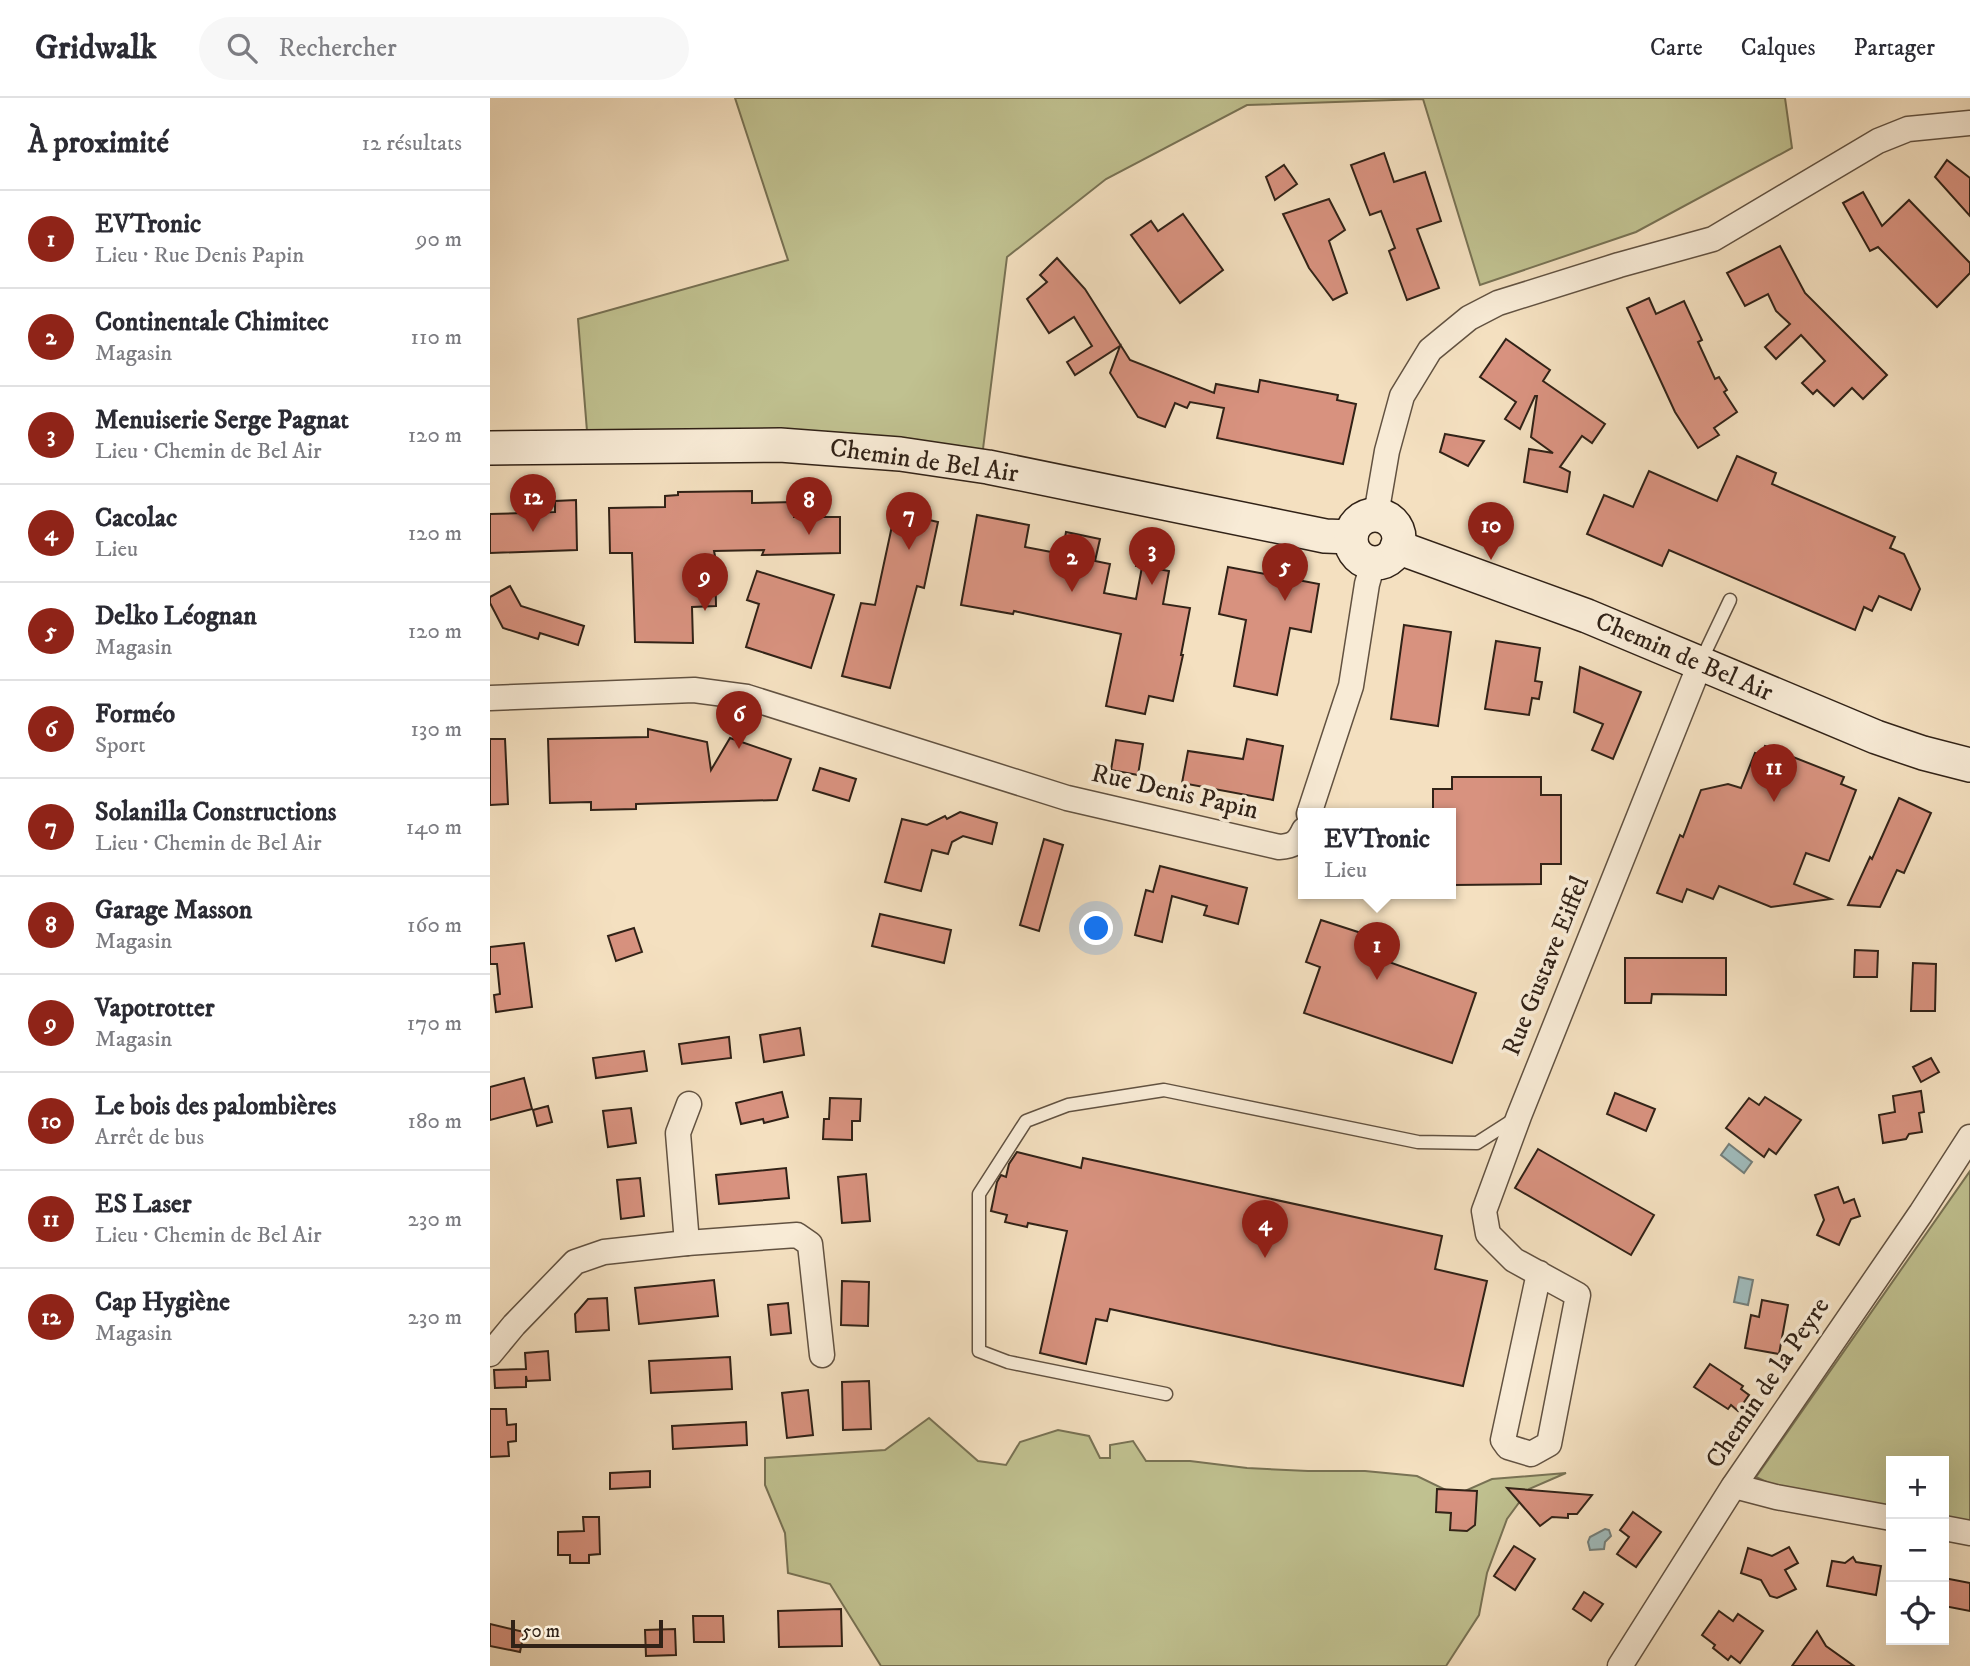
<!DOCTYPE html>
<html lang="fr">
<head>
<meta charset="utf-8">
<style>
	:root { --surface:#fff; --page:#f7f7f7; --text:#2b2b33; --muted:#7c7c81; --line:#e1e1e2; --accent:#8f2418 }
	body { margin:0; font-family:"IM FELL DW Pica",serif; background:var(--page); color:var(--text) }
	.controls { position:absolute; right:21px; bottom:21px; display:grid; overflow:hidden; border-radius:0px; box-shadow:0 7px 28px #0002 }
	.controls button { width:63px; height:63px; display:grid; place-items:center; padding:0; border:0; border-bottom:2px solid var(--line); background:var(--surface); color:var(--text); font:35px sans-serif }
	.scale { position:absolute; left:21px; bottom:18px; width:152px; box-sizing:border-box; padding-left:7px; border:4px solid #312217; border-top:0; font-size:19px; line-height:24px; white-space:nowrap; color:#312217; -webkit-text-stroke:5px #f8ebd6; paint-order:stroke }
	.you { position:absolute; left:607px; top:831px; width:24px; height:24px; margin:-18px; border:5px solid #fff; border-radius:50%; background:#1a73e8; box-shadow:0 0 0 10px #1a73e833 }
	.badge { display:grid; place-items:center; width:46px; height:46px; border-radius:50%; background:var(--accent); color:#fff; font-size:23px; font-weight:700 }
	.pin { position:absolute; translate:-50% -58px; filter:drop-shadow(0 2px 4px #0008) }
	.pin::after { content:''; position:absolute; top:37px; width:24px; height:21px; background:inherit; clip-path:polygon(0 0,100% 0,50% 100%) }
	.popup { position:absolute; left:808px; top:710px; width:158px; height:91px; box-sizing:border-box; display:grid; place-content:center; border-radius:0px; background:var(--surface); filter:drop-shadow(0 2px 5px #0005); font-size:23px; white-space:nowrap; color:var(--muted) }
	.popup b { font-size:26px; color:var(--text) }
	.popup::after { content:''; position:absolute; left:50%; top:100%; margin-left:-14px; border:14px solid transparent; border-top-color:var(--surface) }
	.list { margin:0; padding:0; list-style:none }
	h2 { display:flex; justify-content:space-between; align-items:center; height:91px; margin:0; padding:0 28px; font-size:30px }
	h2 small { font-size:23px; font-weight:400; color:var(--muted) }
	.list li { display:grid; grid-template-columns:46px 1fr auto; gap:21px; align-items:center; box-sizing:border-box; height:98px; padding:0 28px; border-top:2px solid var(--line) }
	.list b { display:block; font-size:26px; white-space:nowrap }
	.list p { margin:0; font-size:23px; white-space:nowrap; color:var(--muted) }
	.list em { font-size:23px; font-style:normal; color:var(--muted) }
	.icon { flex:none; width:38px; height:38px; fill:none; stroke:currentColor; stroke-width:2; stroke-linecap:round; stroke-linejoin:round }
	.map { position:relative; flex:none; width:1480px; height:1568px; overflow:hidden }
	header { display:flex; align-items:center; gap:42px; box-sizing:border-box; height:98px; padding:0 35px; background:var(--surface); border-bottom:2px solid var(--line) }
	header strong { font-size:33px }
	nav { display:flex; gap:38px; margin-inline-start:auto; font-size:24px }
	.search { width:490px; height:63px; background:var(--page); display:flex; align-items:center; gap:18px; box-sizing:border-box; padding:0 24px; border-radius:38px; color:var(--muted); font-size:26px }
	main { display:flex }
	aside { flex:1; background:var(--surface) }
	.map>svg:first-child { display:block }
</style>
</head>
<body>
<header>
<strong>Gridwalk</strong>
<div class="search"><svg class="icon" aria-label="search" viewBox="0 0 24 24"><circle cx="10" cy="10" r="6"/><path d="M15 15l6 6"/></svg>Rechercher</div>
<nav><a>Carte</a><a>Calques</a><a>Partager</a></nav>
</header>
<main>
<aside>
<h2>À proximité<small>12 résultats</small></h2>
<ul class="list">
<li><span class="badge">1</span><div><b>EVTronic</b><p>Lieu · Rue Denis Papin</p></div><em>90 m</em></li>
<li><span class="badge">2</span><div><b>Continentale Chimitec</b><p>Magasin</p></div><em>110 m</em></li>
<li><span class="badge">3</span><div><b>Menuiserie Serge Pagnat</b><p>Lieu · Chemin de Bel Air</p></div><em>120 m</em></li>
<li><span class="badge">4</span><div><b>Cacolac</b><p>Lieu</p></div><em>120 m</em></li>
<li><span class="badge">5</span><div><b>Delko Léognan</b><p>Magasin</p></div><em>120 m</em></li>
<li><span class="badge">6</span><div><b>Forméo</b><p>Sport</p></div><em>130 m</em></li>
<li><span class="badge">7</span><div><b>Solanilla Constructions</b><p>Lieu · Chemin de Bel Air</p></div><em>140 m</em></li>
<li><span class="badge">8</span><div><b>Garage Masson</b><p>Magasin</p></div><em>160 m</em></li>
<li><span class="badge">9</span><div><b>Vapotrotter</b><p>Magasin</p></div><em>170 m</em></li>
<li><span class="badge">10</span><div><b>Le bois des palombières</b><p>Arrêt de bus</p></div><em>180 m</em></li>
<li><span class="badge">11</span><div><b>ES Laser</b><p>Lieu · Chemin de Bel Air</p></div><em>230 m</em></li>
<li><span class="badge">12</span><div><b>Cap Hygiène</b><p>Magasin</p></div><em>230 m</em></li>
</ul>
</aside>
<div class="map">
<svg width="1480" height="1568" viewBox="0 0 1480 1568">
	<rect width="100%" height="100%" fill="#f4e0c0"/>
	<filter id="stains"><feTurbulence type="fractalNoise" baseFrequency=".00286" numOctaves="4"/><feColorMatrix values="0 0 0 0 .2 0 0 0 0 .09 0 0 0 0 .02 0 0 0 .5 -.17"/></filter>
	<radialGradient id="worn" r=".72"><stop offset=".6" stop-color="#630" stop-opacity="0"/><stop offset="1" stop-color="#630" stop-opacity=".3"/></radialGradient>
	<g fill="#c0c190" stroke="#787254" stroke-width="2">
		<path d="M 245,0 L 1295,0 L 1302,50 L 1146,134 L 990,187 L 933,1 L 757,7 L 616,81 L 517,159 L 491,367 L 97,333 L 88,221 L 298,162 Z"/>
		<path d="M 1480,1073 L 1480,1426 L 1454,1421 L 1454,1363 L 1401,1363 L 1401,1411 L 1289,1390 L 1266,1379 Z"/>
		<path d="M 439,1320 L 488,1363 L 516,1367 L 530,1344 L 568,1332 L 599,1338 L 610,1360 L 620,1360 L 620,1347 L 643,1343 L 656,1363 L 700,1363 L 757,1370 L 818,1373 L 875,1373 L 927,1378 L 966,1397 L 1002,1381 L 1076,1375 L 1039,1391 L 1017,1421 L 997,1475 L 989,1517 L 956,1568 L 391,1568 L 340,1486 L 298,1475 L 295,1435 L 275,1387 L 275,1360 L 395,1352 Z"/>
	</g>
	<g fill="#9fbbbc" stroke="#737e7a" stroke-width="2">
		<path d="M 1239,1046 L 1262,1064 L 1254,1075 L 1231,1057 Z"/>
		<path d="M 1249,1179 L 1263,1182 L 1258,1207 L 1244,1204 Z"/>
		<path d="M 1115,1431 L 1119,1432 L 1121,1438 L 1115,1444 L 1114,1451 L 1100,1452 L 1098,1444 L 1100,1439 Z"/>
	</g>
	<g fill="#d8927f" stroke="#312217" stroke-width="2">
		<path d="M 894,55 L 904,84 L 935,74 L 951,123 L 927,131 L 949,190 L 917,202 L 899,153 L 905,150 L 891,113 L 880,117 L 861,67 Z"/>
		<path d="M 1457,62 L 1480,80 L 1480,118 L 1445,79 Z"/>
		<path d="M 794,67 L 807,86 L 785,102 L 776,79 Z"/>
		<path d="M 1373,94 L 1392,128 L 1419,102 L 1480,165 L 1480,175 L 1447,209 L 1388,149 L 1380,153 L 1353,105 Z"/>
		<path d="M 839,101 L 855,132 L 839,143 L 857,195 L 843,202 L 819,170 L 793,116 Z"/>
		<path d="M 693,116 L 733,172 L 690,205 L 641,137 L 661,123 L 668,133 Z"/>
		<path d="M 1290,148 L 1315,195 L 1397,277 L 1373,301 L 1362,290 L 1344,308 L 1327,292 L 1323,296 L 1312,285 L 1335,263 L 1311,237 L 1286,261 L 1275,249 L 1300,226 L 1286,213 L 1278,196 L 1255,208 L 1237,175 Z"/>
		<path d="M 567,160 L 595,191 L 640,262 L 724,295 L 726,286 L 768,294 L 770,282 L 848,297 L 847,302 L 866,306 L 853,366 L 727,340 L 734,310 L 700,304 L 697,310 L 685,305 L 675,329 L 648,319 L 620,275 L 630,248 L 585,277 L 577,264 L 602,248 L 584,219 L 559,235 L 537,201 L 557,184 L 550,177 Z"/>
		<path d="M 1159,200 L 1166,216 L 1194,203 L 1212,242 L 1208,244 L 1225,281 L 1229,279 L 1237,292 L 1234,294 L 1247,314 L 1224,330 L 1229,337 L 1208,350 L 1185,314 L 1137,210 Z"/>
		<path d="M 1016,241 L 1060,272 L 1053,283 L 1115,326 L 1102,345 L 1092,338 L 1070,369 L 1080,374 L 1077,394 L 1034,384 L 1039,351 L 1063,355 L 1041,339 L 1047,298 L 1045,298 L 1030,331 L 1015,321 L 1026,304 L 990,279 Z"/>
		<path d="M 955,336 L 994,343 L 978,368 L 950,354 Z"/>
		<path d="M 1247,358 L 1286,375 L 1282,386 L 1405,439 L 1400,450 L 1414,456 L 1430,491 L 1421,512 L 1389,498 L 1382,513 L 1374,509 L 1365,532 L 1179,452 L 1172,468 L 1097,436 L 1114,397 L 1143,409 L 1159,373 L 1227,403 Z"/>
		<path d="M 262,393 L 262,405 L 304,404 L 304,419 L 350,419 L 350,455 L 272,457 L 274,452 L 224,453 L 225,458 L 220,458 L 225,459 L 226,508 L 202,509 L 203,545 L 145,544 L 142,455 L 120,455 L 119,410 L 175,409 L 175,398 L 188,397 L 188,394 Z"/>
		<path d="M 86,402 L 87,452 L 0,455 L 0,416 L 65,414 L 65,403 Z"/>
		<path d="M 405,414 L 448,424 L 434,490 L 427,488 L 400,590 L 352,578 L 371,505 L 385,507 Z"/>
		<path d="M 487,417 L 539,427 L 535,449 L 572,456 L 576,434 L 610,441 L 605,463 L 620,466 L 614,495 L 646,501 L 652,469 L 646,468 L 649,448 L 665,451 L 662,470 L 679,473 L 673,506 L 700,510 L 691,557 L 693,557 L 683,603 L 659,598 L 655,616 L 616,608 L 631,536 L 524,513 L 523,516 L 471,507 Z"/>
		<path d="M 738,469 L 829,486 L 821,534 L 800,530 L 787,597 L 744,588 L 756,522 L 729,516 Z"/>
		<path d="M 267,473 L 344,497 L 321,570 L 256,549 L 269,506 L 257,502 Z"/>
		<path d="M 20,488 L 31,508 L 94,528 L 88,547 L 50,535 L 48,541 L 13,530 L 0,505 L 0,499 Z"/>
		<path d="M 914,527 L 961,534 L 948,628 L 901,621 Z"/>
		<path d="M 1006,543 L 1050,550 L 1045,583 L 1052,584 L 1049,601 L 1042,600 L 1039,617 L 995,611 Z"/>
		<path d="M 1090,569 L 1151,594 L 1123,661 L 1102,652 L 1113,626 L 1084,614 Z"/>
		<path d="M 158,631 L 217,644 L 221,672 L 240,640 L 301,661 L 287,702 L 146,706 L 146,711 L 101,712 L 101,704 L 60,705 L 58,641 L 158,639 Z"/>
		<path d="M 0,641 L 15,641 L 18,706 L 0,707 Z"/>
		<path d="M 757,641 L 793,648 L 783,702 L 692,685 L 698,653 L 753,661 Z"/>
		<path d="M 626,642 L 653,646 L 648,677 L 621,672 Z"/>
		<path d="M 1275,648 L 1354,679 L 1351,686 L 1366,692 L 1339,763 L 1316,755 L 1304,786 L 1341,801 L 1281,809 L 1229,788 L 1223,801 L 1197,791 L 1192,804 L 1167,795 L 1190,737 L 1193,739 L 1211,692 L 1238,686 L 1251,690 L 1265,655 L 1272,657 Z"/>
		<path d="M 330,670 L 366,681 L 359,703 L 323,692 Z"/>
		<path d="M 962,679 L 1051,679 L 1051,697 L 1071,697 L 1071,766 L 1051,766 L 1051,786 L 963,787 L 963,774 L 961,774 L 961,716 L 943,716 L 943,691 L 962,691 Z"/>
		<path d="M 1409,700 L 1441,715 L 1414,775 L 1407,772 L 1390,809 L 1358,807 L 1380,759 L 1382,761 Z"/>
		<path d="M 470,714 L 507,725 L 502,746 L 473,738 L 462,744 L 458,756 L 442,752 L 431,793 L 395,784 L 412,721 L 437,727 L 455,718 L 457,721 Z"/>
		<path d="M 554,741 L 573,747 L 549,833 L 530,827 Z"/>
		<path d="M 670,768 L 757,790 L 748,826 L 714,817 L 717,808 L 682,798 L 672,844 L 645,837 L 656,792 L 663,794 Z"/>
		<path d="M 390,816 L 461,832 L 454,865 L 382,848 Z"/>
		<path d="M 831,822 L 902,845 L 896,863 L 986,895 L 962,965 L 814,915 L 830,869 L 816,864 Z"/>
		<path d="M 144,830 L 152,854 L 126,863 L 118,838 Z"/>
		<path d="M 34,845 L 42,909 L 6,914 L 4,897 L 10,896 L 7,866 L 0,866 L 0,849 Z"/>
		<path d="M 1365,852 L 1388,853 L 1387,879 L 1364,879 Z"/>
		<path d="M 1135,860 L 1236,860 L 1236,897 L 1162,896 L 1161,905 L 1135,905 Z"/>
		<path d="M 1423,865 L 1446,866 L 1445,913 L 1421,913 Z"/>
		<path d="M 310,930 L 314,957 L 274,964 L 270,937 Z"/>
		<path d="M 239,939 L 241,960 L 192,966 L 189,946 Z"/>
		<path d="M 154,953 L 157,973 L 106,980 L 103,960 Z"/>
		<path d="M 1441,960 L 1449,974 L 1431,984 L 1423,969 Z"/>
		<path d="M 34,980 L 42,1011 L 0,1022 L 0,989 Z"/>
		<path d="M 1431,993 L 1434,1014 L 1429,1015 L 1432,1034 L 1419,1036 L 1416,1041 L 1393,1045 L 1389,1017 L 1405,1014 L 1403,998 Z"/>
		<path d="M 292,994 L 298,1019 L 274,1025 L 273,1021 L 251,1026 L 246,1005 Z"/>
		<path d="M 1125,995 L 1165,1011 L 1156,1033 L 1117,1016 Z"/>
		<path d="M 1275,999 L 1311,1022 L 1286,1056 L 1279,1051 L 1274,1059 L 1236,1030 L 1259,1000 L 1269,1007 Z"/>
		<path d="M 340,1000 L 371,1001 L 370,1023 L 362,1023 L 362,1042 L 333,1041 L 334,1021 L 339,1021 Z"/>
		<path d="M 58,1008 L 62,1024 L 47,1028 L 43,1012 Z"/>
		<path d="M 141,1010 L 146,1045 L 118,1049 L 113,1013 Z"/>
		<path d="M 1048,1051 L 1164,1117 L 1141,1157 L 1025,1090 Z"/>
		<path d="M 527,1054 L 591,1070 L 593,1060 L 952,1138 L 945,1171 L 997,1183 L 973,1288 L 620,1211 L 617,1223 L 606,1221 L 596,1266 L 550,1255 L 577,1133 L 538,1125 L 537,1129 L 515,1124 L 517,1117 L 501,1113 L 507,1084 L 511,1077 L 516,1079 L 519,1066 Z"/>
		<path d="M 296,1070 L 299,1100 L 229,1106 L 226,1077 Z"/>
		<path d="M 376,1076 L 380,1123 L 352,1125 L 348,1079 Z"/>
		<path d="M 150,1080 L 154,1118 L 131,1121 L 127,1082 Z"/>
		<path d="M 1348,1089 L 1354,1105 L 1364,1101 L 1370,1118 L 1361,1121 L 1349,1147 L 1327,1137 L 1334,1122 L 1325,1097 Z"/>
		<path d="M 224,1182 L 228,1218 L 149,1226 L 145,1190 Z"/>
		<path d="M 352,1183 L 379,1184 L 378,1228 L 351,1227 Z"/>
		<path d="M 117,1200 L 119,1232 L 86,1234 L 85,1216 L 98,1201 Z"/>
		<path d="M 1272,1202 L 1298,1207 L 1289,1256 L 1255,1250 L 1261,1217 L 1269,1219 Z"/>
		<path d="M 298,1205 L 301,1235 L 281,1237 L 278,1207 Z"/>
		<path d="M 58,1253 L 60,1282 L 37,1283 L 36,1278 L 36,1289 L 5,1290 L 4,1272 L 36,1271 L 35,1255 Z"/>
		<path d="M 240,1259 L 242,1291 L 161,1295 L 159,1263 Z"/>
		<path d="M 1220,1266 L 1253,1288 L 1251,1291 L 1259,1297 L 1248,1313 L 1241,1307 L 1238,1311 L 1204,1289 Z"/>
		<path d="M 379,1283 L 381,1331 L 353,1332 L 352,1284 Z"/>
		<path d="M 318,1292 L 323,1337 L 297,1340 L 292,1295 Z"/>
		<path d="M 0,1311 L 16,1311 L 17,1327 L 26,1326 L 26,1343 L 18,1344 L 19,1358 L 0,1359 Z"/>
		<path d="M 256,1324 L 257,1347 L 183,1351 L 182,1328 Z"/>
		<path d="M 160,1373 L 160,1389 L 120,1391 L 120,1375 Z"/>
		<path d="M 1017,1390 L 1102,1397 L 1087,1416 L 1078,1416 L 1078,1420 L 1062,1419 L 1050,1428 Z"/>
		<path d="M 947,1391 L 987,1393 L 985,1427 L 977,1433 L 960,1432 L 961,1415 L 946,1414 Z"/>
		<path d="M 1143,1414 L 1171,1434 L 1146,1469 L 1127,1456 L 1139,1439 L 1130,1432 Z"/>
		<path d="M 93,1419 L 109,1419 L 110,1456 L 99,1457 L 99,1465 L 80,1465 L 80,1457 L 68,1457 L 68,1434 L 94,1433 Z"/>
		<path d="M 1024,1448 L 1045,1461 L 1025,1492 L 1004,1478 Z"/>
		<path d="M 1299,1449 L 1308,1465 L 1295,1472 L 1306,1491 L 1287,1500 L 1280,1498 L 1271,1482 L 1251,1475 L 1258,1450 L 1282,1458 Z"/>
		<path d="M 1363,1459 L 1366,1464 L 1391,1468 L 1386,1497 L 1337,1488 L 1342,1463 L 1355,1465 Z"/>
		<path d="M 1454,1480 L 1480,1485 L 1480,1513 L 1454,1508 Z"/>
		<path d="M 1094,1494 L 1113,1506 L 1101,1523 L 1083,1511 Z"/>
		<path d="M 351,1511 L 352,1548 L 289,1549 L 288,1513 Z"/>
		<path d="M 1229,1513 L 1243,1523 L 1248,1516 L 1273,1533 L 1250,1565 L 1241,1558 L 1238,1562 L 1223,1550 L 1225,1547 L 1212,1537 Z"/>
		<path d="M 203,1518 L 233,1518 L 234,1544 L 204,1544 Z"/>
		<path d="M 0,1526 L 34,1534 L 30,1554 L 0,1548 Z"/>
		<path d="M 185,1531 L 186,1557 L 156,1558 L 155,1532 Z"/>
		<path d="M 1327,1533 L 1336,1548 L 1364,1568 L 1302,1568 Z"/>
	</g>
	<g fill="none" stroke-linecap="round" stroke-linejoin="round">
		<g stroke="#625241" stroke-width="15">
			<g id="lane">
				<path d="M 1210,565 L 1240,502"/>
				<path d="M 676,1296 L 518,1264 L 489,1253 L 489,1096 L 536,1023 L 578,1007 L 674,992 L 928,1044 L 987,1045 L 1026,1020"/>
			</g>
		</g>
		<g stroke="#625241" stroke-width="27">
			<g id="street">
				<path d="M 886,417 L 897,353 L 912,298 L 940,252 L 979,220 L 1008,205 L 1129,167 L 1223,141 L 1388,43 L 1418,31 L 1480,25"/>
				<path d="M 0,600 L 204,592 L 257,599 L 577,700 L 789,749 C 803,748 808,745 814,732"/>
				<path d="M 819,716 L 861,588 L 877,486 L 883,465"/>
				<path d="M 197,1145 L 188,1035 L 199,1006"/>
				<path d="M 1049,1175 L 1013,1342 L 1018,1349 L 1041,1356 L 1059,1346 L 1088,1197 L 1024,1162 L 998,1136 L 994,1113 L 1029,1018 L 1210,566"/>
				<path d="M 0,1256 L 24,1227 L 85,1164 L 114,1154 L 197,1145 L 307,1137 L 320,1146 L 332,1257"/>
				<path d="M 1244,1388 L 1286,1399 L 1401,1420"/>
				<path d="M 1454,1430 L 1480,1435"/>
				<path d="M 1130,1568 L 1243,1389 L 1431,1115 L 1480,1039"/>
			</g>
		</g>
		<g stroke="#312217" stroke-width="36">
			<g id="secondary">
				<path d="M 0,350 L 290,347 L 410,356 L 498,369 L 835,438 L 861,439"/>
				<circle cx="885" cy="441" r="24"/>
				<path d="M 907,449 L 1097,518 L 1386,639 L 1433,655 L 1480,667"/>
			</g>
		</g>
		<use href="#lane" stroke="#f8ebd6" stroke-width="12"/>
		<use href="#street" stroke="#f8ebd6" stroke-width="24"/>
		<use href="#secondary" stroke="#f8ebd6" stroke-width="33"/>
	</g>
	<g text-anchor="middle" dominant-baseline="central" stroke-width="7" stroke-linejoin="round" paint-order="stroke">
		<g font-size="26" fill="#312217" stroke="#f8ebd6">
			<text transform="translate(434 363) rotate(8)">Chemin de Bel Air</text>
			<text transform="translate(1194 559) rotate(23)">Chemin de Bel Air</text>
			<text transform="translate(685 694) rotate(13)">Rue Denis Papin</text>
			<text transform="translate(1056 868) rotate(-68)">Rue Gustave Eiffel</text>
			<text transform="translate(1278 1285) rotate(-56)">Chemin de la Peyre</text>
		</g>
	</g>
	<rect width="100%" height="100%" filter="url(#stains)"/>
	<rect width="100%" height="100%" fill="url(#worn)"/>
</svg>
<div class="controls">
<button>+</button>
<button>−</button>
<button><svg class="icon" aria-label="locate" viewBox="0 0 24 24"><circle cx="12" cy="12" r="6"/><path d="M12 2v4M12 18v4M2 12h4M18 12h4"/></svg></button>
</div>
<div class="scale">50 m</div>
<div class="you"></div>
<div class="pin badge" style="left:887px;top:882px">1</div>
<div class="popup"><b>EVTronic</b>Lieu</div>
<div class="pin badge" style="left:582px;top:494px">2</div>
<div class="pin badge" style="left:662px;top:487px">3</div>
<div class="pin badge" style="left:775px;top:1160px">4</div>
<div class="pin badge" style="left:795px;top:503px">5</div>
<div class="pin badge" style="left:249px;top:651px">6</div>
<div class="pin badge" style="left:419px;top:452px">7</div>
<div class="pin badge" style="left:319px;top:437px">8</div>
<div class="pin badge" style="left:215px;top:513px">9</div>
<div class="pin badge" style="left:1001px;top:462px">10</div>
<div class="pin badge" style="left:1284px;top:704px">11</div>
<div class="pin badge" style="left:43px;top:434px">12</div>
</div>
</main>
</body>
</html>
